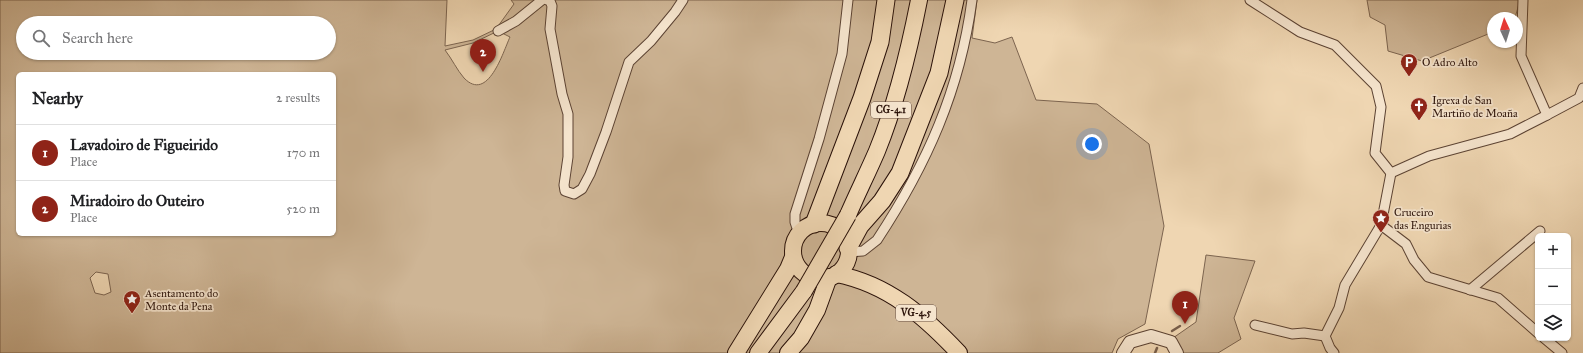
<!DOCTYPE html>
<html lang="en">
<head>
<meta charset="utf-8">
<style>
	:root { --surface:#fff; --page:#f2f2f2; --text:#202124; --muted:#757577; --line:#e0e0e0; --accent:#8f2418 }
	body { margin:0; font-family:"IM FELL Great Primer",serif; background:var(--page); color:var(--text) }
	.controls { position:absolute; right:12px; bottom:12px; display:grid; overflow:hidden; border-radius:6px; box-shadow:0 1px 3px #0004 }
	.controls button { width:36px; height:36px; display:grid; place-items:center; padding:0; border:0; border-bottom:1px solid var(--line); background:var(--surface); color:var(--text); font:20px sans-serif }
	.compass { position:absolute; left:1487px; top:12px; width:36px; height:36px; border-radius:50%; background:var(--surface); box-shadow:0 1px 3px #0004; rotate:356deg }
	.you { position:absolute; left:1092px; top:144px; width:14px; height:14px; margin:-10px; border:3px solid #fff; border-radius:50%; background:#1a73e8; box-shadow:0 0 0 6px #1a73e833 }
	.badge { display:grid; place-items:center; width:26px; height:26px; border-radius:50%; background:var(--accent); color:#fff; font-size:13px; font-weight:700 }
	.pin { position:absolute; translate:-50% -33px; filter:drop-shadow(0 1px 2px #0008) }
	.pin::after { content:''; position:absolute; top:21px; width:14px; height:12px; background:inherit; clip-path:polygon(0 0,100% 0,50% 100%) }
	.list { margin:0; padding:0; list-style:none }
	h2 { display:flex; justify-content:space-between; align-items:center; height:52px; margin:0; padding:0 16px; font-size:17px }
	h2 small { font-size:13px; font-weight:400; color:var(--muted) }
	.list li { display:grid; grid-template-columns:26px 1fr auto; gap:12px; align-items:center; box-sizing:border-box; height:56px; padding:0 16px; border-top:1px solid var(--line) }
	.list b { display:block; font-size:15px; white-space:nowrap }
	.list p { margin:0; font-size:13px; white-space:nowrap; color:var(--muted) }
	.list em { font-size:13px; font-style:normal; color:var(--muted) }
	.icon { flex:none; width:22px; height:22px; fill:none; stroke:currentColor; stroke-width:2; stroke-linecap:round; stroke-linejoin:round }
	.map { position:relative; flex:none; width:1583px; height:353px; overflow:hidden }
	.search { position:absolute; background:var(--surface); box-shadow:0 1px 3px #0004; left:16px; top:16px; width:320px; height:44px; display:flex; align-items:center; gap:10px; box-sizing:border-box; padding:0 14px; border-radius:22px; color:var(--muted); font-size:15px }
	.panel { position:absolute; background:var(--surface); box-shadow:0 1px 3px #0004; left:16px; top:72px; width:320px; height:164px; border-radius:6px }
	.map>svg:first-child { display:block }
</style>
</head>
<body>
<div class="map">
<svg width="1583" height="353" viewBox="0 0 1583 353">
	<rect width="100%" height="100%" fill="#efd6b2"/>
	<filter id="stains"><feTurbulence type="fractalNoise" baseFrequency=".005" numOctaves="4"/><feColorMatrix values="0 0 0 0 .2 0 0 0 0 .09 0 0 0 0 .02 0 0 0 .5 -.17"/></filter>
	<radialGradient id="worn" r=".72"><stop offset=".6" stop-color="#630" stop-opacity="0"/><stop offset="1" stop-color="#630" stop-opacity=".3"/></radialGradient>
	<g fill="#ceb595" stroke="#7c644f" fill-rule="evenodd">
		<path d="M 0,0 L 447,0 L 445,46 L 473,40 L 496,29 L 514,4 L 511,0 L 977,0 L 972,38 L 995,43 L 1012,37 L 1036,100 L 1097,104 L 1149,144 L 1164,226 L 1145,324 L 1118,339 L 1112,353 L 0,353 ZM 23,23 L 329,23 L 329,53 L 23,53 ZM 498,31 L 510,37 C 503,52 488,103 464,78 C 457,70 452,59 445,50 L 473,43 ZM 18,74 L 334,74 L 334,234 L 18,234 ZM 96,272 L 108,274 L 111,292 L 104,295 L 95,293 L 90,278 Z"/>
		<path d="M 1367,0 L 1520,0 L 1515,18 L 1493,18 L 1493,32 L 1422,61 L 1388,51 L 1385,25 L 1370,17 Z"/>
		<path d="M 1206,255 L 1255,261 L 1234,318 L 1241,339 L 1218,353 L 1181,353 L 1173,338 L 1196,322 Z"/>
	</g>
	<g fill="none" stroke-linecap="round" stroke-linejoin="round">
		<g stroke="#785f4c" stroke-width="2.5">
			<path d="M 1172,331 L 1180,326"/>
			<path d="M 1155,353 L 1157,348"/>
		</g>
		<g stroke="#5c4333" stroke-width="11">
			<g id="minor">
				<path d="M 547,0 L 550,1 L 552,6 L 550,29 L 562,94 L 568,114 L 568,157 L 564,185 L 565,191 L 574,194 L 582,189 L 590,174 L 606,132 L 629,62 L 651,41 L 675,12 L 683,0"/>
				<path d="M 1250,0 L 1300,32 L 1335,45 L 1376,86 L 1381,107 L 1375,153 L 1391,173"/>
				<path d="M 498,31 L 516,21 L 542,0"/>
				<path d="M 1547,115 L 1579,98 L 1583,88"/>
				<path d="M 1391,173 L 1429,156 L 1510,134 L 1547,115 L 1521,56 L 1523,0"/>
				<path d="M 1381,225 L 1406,244 L 1414,260 L 1428,277 L 1498,298 L 1538,333"/>
				<path d="M 799,234 L 795,222 L 795,214 L 819,139 L 842,54 L 848,0"/>
				<path d="M 848,252 L 863,251 L 877,240 C 927,164 960,90 972,0"/>
				<path d="M 1470,290 L 1540,231"/>
				<path d="M 1255,325 L 1292,334 L 1304,333 L 1325,336"/>
				<path d="M 1544,338 L 1562,353"/>
				<path d="M 1334,353 L 1330,348 L 1325,336 L 1339,308 L 1345,285 L 1381,225 L 1391,173"/>
			</g>
		</g>
		<g stroke="#5c4333" stroke-width="14">
			<path id="tertiary" d="M 1123,353 L 1130,342 L 1151,336 L 1171,342 L 1177,353"/>
		</g>
		<g stroke="#2b1209" stroke-width="18">
			<g id="trunk">
				<path d="M 848,215 C 857,194 868,172 877,151 C 897,102 909,51 919,0"/>
				<circle cx="821" cy="251" r="28"/>
				<path d="M 836,274 C 888,284 924,316 959,353"/>
				<path d="M 736,353 L 788,269 L 793,257"/>
				<path d="M 758,353 L 804,291"/>
				<path d="M 788,353 L 801,338 L 817,310 L 829,277"/>
			</g>
		</g>
		<g stroke="#2b1209" stroke-width="19">
			<g id="motorway">
				<path d="M 814,224 L 862,98 L 880,42 L 886,0"/>
				<path d="M 848,248 L 860,226 L 882,201 L 900,173 L 939,73 L 955,0"/>
			</g>
		</g>
		<use href="#minor" stroke="#f5e4cd" stroke-width="9"/>
		<use href="#tertiary" stroke="#f5e4cd" stroke-width="12"/>
		<use href="#trunk" stroke="#efd6b2" stroke-width="16"/>
		<use href="#motorway" stroke="#efd6b2" stroke-width="17"/>
		<g stroke="#2b1209" stroke-width="18" stroke-linecap="butt">
			<path id="trunk-bridge" d="M 804,291 L 848,215"/>
		</g>
		<use href="#trunk-bridge" stroke="#efd6b2" stroke-width="16"/>
	</g>
	<defs>
		<g id="parking-pin" transform="scale(0.9)"><path d="M0 17L-7.5 6A9.5 9.5 0 1 1 7.5 6Z" fill="#8f2418" stroke="#f5e4cd"/><path d="M-3.5-5.5H1a3.5 3.5 0 0 1 0 7H-1V5.5H-3.5ZM-1-3.4V-.6H.8a1.4 1.4 0 0 0 0-2.8Z" fill="#fff"/></g>
		<g id="church-pin" transform="scale(0.9)"><path d="M0 17L-7.5 6A9.5 9.5 0 1 1 7.5 6Z" fill="#8f2418" stroke="#f5e4cd"/><path d="M-1.2-6h2.4v3.5h3.3v2.4h-3.3V6h-2.4V-.1h-3.3v-2.4h3.3Z" fill="#fff"/></g>
		<g id="sight-pin" transform="scale(0.9)"><path d="M0 17L-7.5 6A9.5 9.5 0 1 1 7.5 6Z" fill="#8f2418" stroke="#f5e4cd"/><path d="M0-6L1.8-2.2L6-1.7L2.9 1.2L3.7 5.4L0 3.3L-3.7 5.4L-2.9 1.2L-6-1.7L-1.8-2.2Z" fill="#fff"/></g>
	</defs>
	<g fill-rule="evenodd">
		<use href="#parking-pin" x="1409" y="62"/>
		<use href="#church-pin" x="1419" y="106"/>
		<use href="#sight-pin" x="1381" y="218"/>
		<use href="#sight-pin" x="132" y="299"/>
	</g>
	<g text-anchor="middle" dominant-baseline="central" stroke-width="3.5" stroke-linejoin="round" paint-order="stroke">
		<g fill="#f5e4cd" stroke="#685144" stroke-width="1">
			<rect x="871" y="102" width="40" height="16" rx="3"/>
			<rect x="896" y="305" width="40" height="16" rx="3"/>
		</g>
		<g font-size="10" font-weight="bold" fill="#2b1209">
			<text x="891" y="110">CG-4.1</text>
			<text x="916" y="313">VG-4.5</text>
		</g>
		<g font-size="11" fill="#2b1209" stroke="#f5e4cd" text-anchor="start">
			<text x="1422" y="62">O Adro Alto</text>
			<text x="1432" y="100">Igrexa de San<tspan x="1432" dy="13">Martiño de Moaña</tspan></text>
			<text x="1394" y="212">Cruceiro<tspan x="1394" dy="13">das Engurias</tspan></text>
			<text x="145" y="293">Asentamento do<tspan x="145" dy="13">Monte da Pena</tspan></text>
		</g>
	</g>
	<rect width="100%" height="100%" filter="url(#stains)"/>
	<rect width="100%" height="100%" fill="url(#worn)"/>
</svg>
<div class="controls">
<button>+</button>
<button>−</button>
<button><svg class="icon" aria-label="layers" viewBox="0 0 24 24"><path d="M12 4l9 5-9 5-9-5zM3 14l9 5 9-5"/></svg></button>
</div>
<svg class="compass" viewBox="-18 -18 36 36"><path d="M0-13l5 13h-10z" fill="#e53935"/><path d="M0 13l5-13h-10z" fill="#757577"/></svg>
<div class="you"></div>
<div class="pin badge" style="left:1185px;top:324px">1</div>
<div class="pin badge" style="left:483px;top:72px">2</div>
<div class="search"><svg class="icon" aria-label="search" viewBox="0 0 24 24"><circle cx="10" cy="10" r="6"/><path d="M15 15l6 6"/></svg>Search here</div>
<section class="panel">
<h2>Nearby<small>2 results</small></h2>
<ul class="list">
<li><span class="badge">1</span><div><b>Lavadoiro de Figueirido</b><p>Place</p></div><em>170 m</em></li>
<li><span class="badge">2</span><div><b>Miradoiro do Outeiro</b><p>Place</p></div><em>520 m</em></li>
</ul>
</section>
</div>
</body>
</html>
